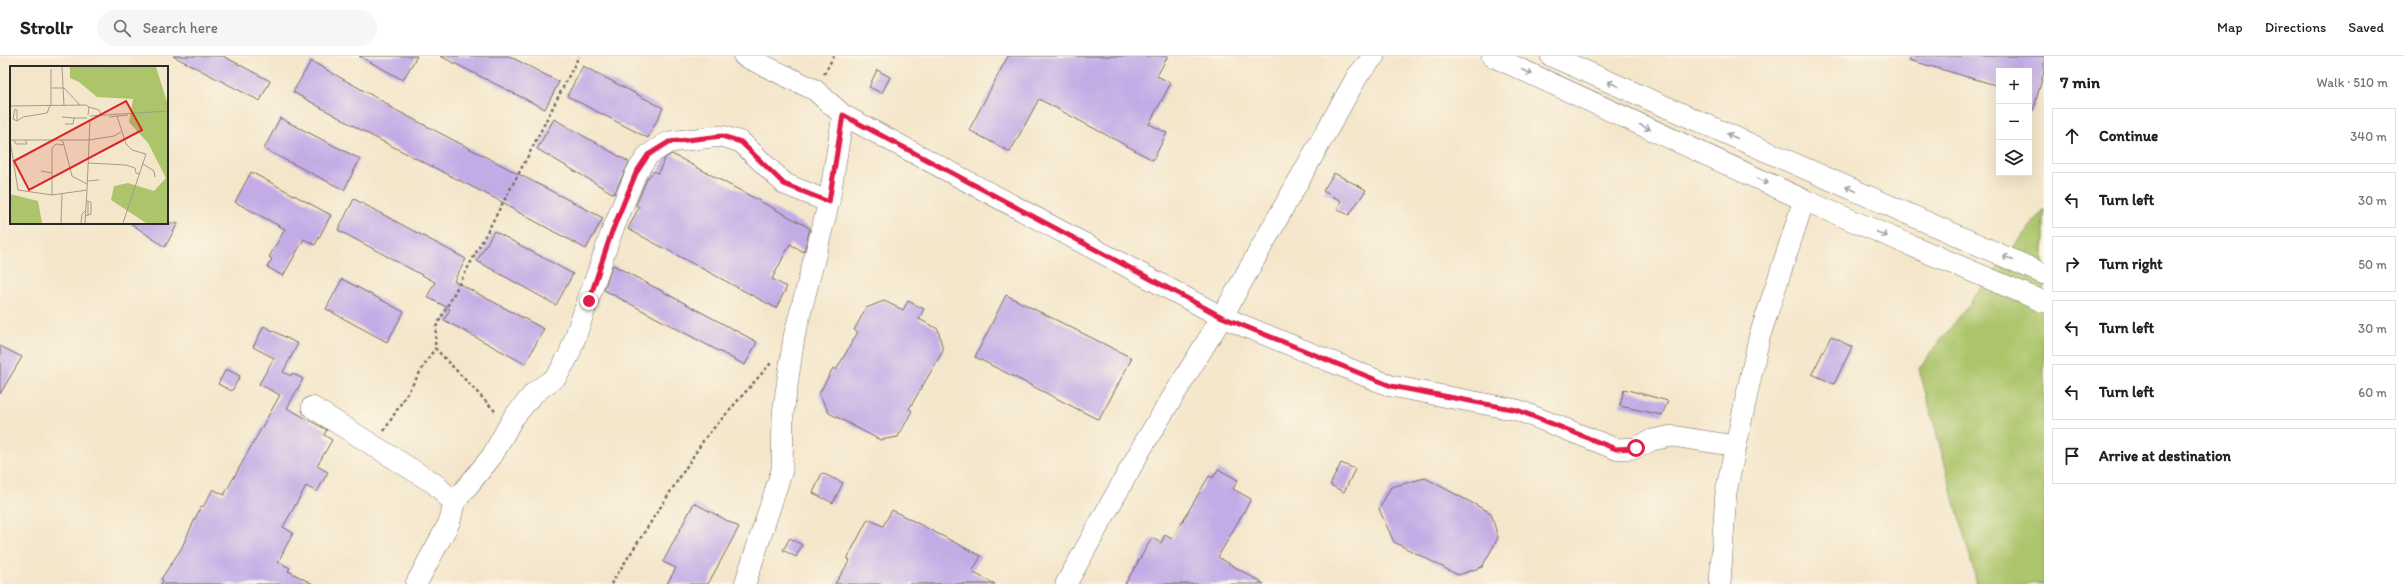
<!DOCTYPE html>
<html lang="en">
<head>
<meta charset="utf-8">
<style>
	:root { --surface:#fff; --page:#f6f6f6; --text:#202124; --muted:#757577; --line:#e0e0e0 }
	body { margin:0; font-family:Itim,sans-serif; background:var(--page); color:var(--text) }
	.controls { position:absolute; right:12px; top:12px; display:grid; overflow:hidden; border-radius:0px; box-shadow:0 4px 16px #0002 }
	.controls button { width:36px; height:36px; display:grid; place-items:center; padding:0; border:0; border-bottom:1px solid var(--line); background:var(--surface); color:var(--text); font:20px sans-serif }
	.stop { position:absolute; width:12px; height:12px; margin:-9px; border:3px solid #e11d48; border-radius:50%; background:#fff }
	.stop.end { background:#e11d48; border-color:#fff; box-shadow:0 1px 4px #0008 }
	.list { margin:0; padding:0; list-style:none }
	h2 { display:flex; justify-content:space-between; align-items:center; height:52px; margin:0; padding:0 16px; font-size:17px }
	h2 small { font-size:13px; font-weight:400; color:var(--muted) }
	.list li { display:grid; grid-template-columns:26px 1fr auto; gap:12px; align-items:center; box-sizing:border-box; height:56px; margin:0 8px 8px; padding:0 8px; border:1px solid var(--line); border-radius:0px }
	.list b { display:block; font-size:15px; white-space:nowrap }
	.list em { font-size:13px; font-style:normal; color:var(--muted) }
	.icon { flex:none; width:22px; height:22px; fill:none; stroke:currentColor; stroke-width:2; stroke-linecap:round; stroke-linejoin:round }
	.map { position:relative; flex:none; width:2044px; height:528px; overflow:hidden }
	header { display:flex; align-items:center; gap:24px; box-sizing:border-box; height:56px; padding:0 20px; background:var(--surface); border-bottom:1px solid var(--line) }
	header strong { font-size:19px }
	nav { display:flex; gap:22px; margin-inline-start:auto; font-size:14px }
	.search { width:280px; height:36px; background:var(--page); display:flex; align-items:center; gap:10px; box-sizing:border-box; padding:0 14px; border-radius:22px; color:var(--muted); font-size:15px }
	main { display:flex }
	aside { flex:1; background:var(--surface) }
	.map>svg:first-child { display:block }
</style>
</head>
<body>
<header>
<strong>Strollr</strong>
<div class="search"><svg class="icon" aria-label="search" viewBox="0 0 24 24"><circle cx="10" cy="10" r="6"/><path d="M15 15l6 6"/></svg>Search here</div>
<nav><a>Map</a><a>Directions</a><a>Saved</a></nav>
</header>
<main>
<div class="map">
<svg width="2044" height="528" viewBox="0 0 2044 528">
	<rect width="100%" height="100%" fill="#fcf5e5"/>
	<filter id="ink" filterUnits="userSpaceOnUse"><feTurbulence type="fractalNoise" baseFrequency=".025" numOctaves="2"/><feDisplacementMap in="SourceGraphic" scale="8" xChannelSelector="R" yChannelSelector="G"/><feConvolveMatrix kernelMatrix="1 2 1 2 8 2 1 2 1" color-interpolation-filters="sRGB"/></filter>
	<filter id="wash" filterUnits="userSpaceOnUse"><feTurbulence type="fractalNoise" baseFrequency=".012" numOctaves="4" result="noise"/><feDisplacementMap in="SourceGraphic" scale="16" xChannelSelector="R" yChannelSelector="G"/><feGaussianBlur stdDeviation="0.9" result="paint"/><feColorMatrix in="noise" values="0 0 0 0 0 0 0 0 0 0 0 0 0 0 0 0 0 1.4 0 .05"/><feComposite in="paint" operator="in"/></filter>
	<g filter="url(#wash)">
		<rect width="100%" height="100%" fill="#f4e6ca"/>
		<path fill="#acc56a" stroke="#6c784a" d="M 2044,153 L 2044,528 L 1977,528 L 1919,312 Z"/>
		<g id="blocks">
			<g fill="#c3ace6">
				<path d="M 173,0 L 223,0 L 270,25 L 260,45 Z"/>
				<path d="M 359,0 L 417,0 L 403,24 Z"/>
				<path d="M 440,0 L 509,0 L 559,26 L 545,53 Z"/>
				<path d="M 1008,0 L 1168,0 L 1157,20 L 1171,27 L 1149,68 L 1167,77 L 1153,104 L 1039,43 L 1010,96 L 969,74 Z"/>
				<path d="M 1910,0 L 2044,0 L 2044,16 L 2033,55 L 2029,55 L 2029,15 L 1999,15 L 1999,30 L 1909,4 Z"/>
				<path d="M 311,5 L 389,49 L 388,50 L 603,162 L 586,193 L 507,150 L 508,149 L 372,80 L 293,36 Z"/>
				<path d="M 583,10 L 663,52 L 648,82 L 567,40 Z"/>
				<path d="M 877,14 L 890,21 L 882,37 L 869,31 Z"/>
				<path d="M 280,62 L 360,103 L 344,134 L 264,93 Z"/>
				<path d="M 554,63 L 629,106 L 614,138 L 537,93 Z"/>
				<path d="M 672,98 L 810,172 L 804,196 L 790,188 L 772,223 L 787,231 L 776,252 L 628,173 L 639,151 L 636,149 L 647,123 L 654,115 L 658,117 L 665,102 Z"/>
				<path d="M 251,116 L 331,159 L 315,189 L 304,183 L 283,220 L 267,211 L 272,203 L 269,201 L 285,173 L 235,146 Z"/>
				<path d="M 1334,117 L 1366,134 L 1349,159 L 1337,153 L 1341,145 L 1323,135 Z"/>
				<path d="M 354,143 L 466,203 L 454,225 L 544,273 L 525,308 L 444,264 L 450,253 L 427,241 L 435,226 L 338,174 Z"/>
				<path d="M 130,167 L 178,167 L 165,191 Z"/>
				<path d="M 494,175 L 573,218 L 556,249 L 477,205 Z"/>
				<path d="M 613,209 L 757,286 L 745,309 L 604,234 Z"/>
				<path d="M 342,223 L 404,256 L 387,286 L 326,253 Z"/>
				<path d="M 1006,239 L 1132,302 L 1099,364 L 975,301 Z"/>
				<path d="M 884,245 L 903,254 L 908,245 L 924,253 L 919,263 L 938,273 L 943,295 L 909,353 L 912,355 L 898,381 L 880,384 L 829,357 L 819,338 L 833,312 L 836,314 L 858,276 L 854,274 L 866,252 Z"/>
				<path d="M 264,270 L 298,288 L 283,316 L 291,320 L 292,317 L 303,323 L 287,352 L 327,374 L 324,379 L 332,384 L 317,410 L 328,416 L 317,436 L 306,430 L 283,471 L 293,477 L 278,506 L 290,512 L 288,515 L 313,528 L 161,528 L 163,524 L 161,523 L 181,493 L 201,450 L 203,451 L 213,433 L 224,439 L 280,339 L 259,328 L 274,302 L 253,291 Z"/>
				<path d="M 1831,280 L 1852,291 L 1834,328 L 1812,318 Z"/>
				<path d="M 0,290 L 22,301 L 0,338 Z"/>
				<path d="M 226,313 L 240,320 L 232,335 L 218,328 Z"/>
				<path d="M 1624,333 L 1668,345 L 1662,359 L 1620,350 Z"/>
				<path d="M 1341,407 L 1355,413 L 1344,436 L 1330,429 Z"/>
				<path d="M 1218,413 L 1238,424 L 1233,433 L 1251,443 L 1218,501 L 1264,528 L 1125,528 L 1152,482 L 1161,487 L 1165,479 L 1172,483 L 1209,420 L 1213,422 Z"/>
				<path d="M 822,417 L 843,427 L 833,447 L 813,437 Z"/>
				<path d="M 1425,422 L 1491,457 L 1498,482 L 1482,511 L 1458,519 L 1394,486 L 1379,453 L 1391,431 Z"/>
				<path d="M 694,447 L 739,471 L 708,528 L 667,528 L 676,512 L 663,506 Z"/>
				<path d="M 892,454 L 981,500 L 972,516 L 995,528 L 835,528 L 850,504 L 847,503 L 868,463 L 883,470 Z"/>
				<path d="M 790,482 L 802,489 L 796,501 L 783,494 Z"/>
			</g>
		</g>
	</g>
	<g filter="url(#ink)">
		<use href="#blocks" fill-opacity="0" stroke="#716c63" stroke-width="1"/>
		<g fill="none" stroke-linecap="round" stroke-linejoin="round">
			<g stroke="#716c63" stroke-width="22">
				<g id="minor">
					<path d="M 744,0 L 815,34 L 843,59 L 1222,261 L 1391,330 L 1517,354 L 1616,393 L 1636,392 L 1652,384 L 1672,380 L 1736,390"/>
					<path d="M 1492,0 L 1804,144 L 2044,246"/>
					<path d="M 1551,0 L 2044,218"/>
					<path d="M 312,351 L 435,428 L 454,447 L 450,465 L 416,528"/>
					<path d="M 454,447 L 492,400 L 513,362 L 534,337 L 557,320 L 569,299 L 611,178 L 636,117 L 648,99 L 669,86 L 722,80 L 741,86 L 785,128 L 829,146 L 843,59"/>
					<path d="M 745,528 L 782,414 L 783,358 L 794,281 L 829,146"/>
					<path d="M 1066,528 L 1145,386 L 1222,261 L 1358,19 L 1374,0"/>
					<path d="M 1720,528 L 1726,436 L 1759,282 L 1804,144"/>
				</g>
			</g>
			<g stroke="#716c63" stroke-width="2.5" stroke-dasharray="3 3" stroke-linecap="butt">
				<path d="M 824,18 L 834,0"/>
				<path d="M 495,355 L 435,292 L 436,271 L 528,100 L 579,0"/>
				<path d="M 384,375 L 435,292"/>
				<path d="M 611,528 L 705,382 L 771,307"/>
			</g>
			<use href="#minor" stroke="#fff" stroke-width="21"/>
		</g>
		<defs><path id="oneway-shaft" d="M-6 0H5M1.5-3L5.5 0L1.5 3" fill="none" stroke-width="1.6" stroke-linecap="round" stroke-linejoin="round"/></defs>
		<g stroke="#a0a0a0">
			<use href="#oneway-shaft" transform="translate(1527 16) rotate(25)"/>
			<use href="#oneway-shaft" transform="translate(1613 28) rotate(-156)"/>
			<use href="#oneway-shaft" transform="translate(1645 71) rotate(25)"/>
			<use href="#oneway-shaft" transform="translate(1732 80) rotate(-156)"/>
			<use href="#oneway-shaft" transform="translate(1763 125) rotate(25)"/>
			<use href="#oneway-shaft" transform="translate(1851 133) rotate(-156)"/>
			<use href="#oneway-shaft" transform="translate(1882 178) rotate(23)"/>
			<use href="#oneway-shaft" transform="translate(2008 202) rotate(-156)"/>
		</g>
	</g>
	<g fill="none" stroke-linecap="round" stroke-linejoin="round" filter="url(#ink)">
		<path stroke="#e11d48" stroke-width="5" d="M 589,245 L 611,178 L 636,117 L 648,99 L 669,86 L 722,80 L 741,86 L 784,128 L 829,146 L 843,59 L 1222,261 L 1391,330 L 1517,354 L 1616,393 L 1636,392"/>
	</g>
	<g transform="translate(10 10)">
		<rect width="158" height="158" fill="#f4e6ca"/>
		<path d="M 60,1 L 146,1 L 158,39 L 158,157 L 136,157 L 101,134 L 104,120 L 118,117 L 144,125 L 156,112 L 138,77 L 119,56 L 123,33 L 87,31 L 69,16 L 60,12 ZM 0,128 L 28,135 L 32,157 L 0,157 Z" fill="#acc56a"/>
		<path fill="none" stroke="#a49b8a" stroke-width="1" d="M 52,1 L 54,40M 41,3 L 41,40M 41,22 L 54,22M 54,22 L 70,39M 0,40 L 76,39 L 79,41 L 78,49M 79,41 L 89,44 L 92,50M 5,43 L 7,44 L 7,55 L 3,53 ZM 80,50 L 158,45M 107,50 L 116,78 L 122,84 L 136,88 L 113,157M 52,51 L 64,52 L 63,58 L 55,58M 99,51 L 118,49M 64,52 L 77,52M 7,55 L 13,51 L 37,47 L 40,40M 0,74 L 8,124 L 42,129 L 77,124 L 75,157M 0,74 L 79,74 L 104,70 L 111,66M 4,74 L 6,78 L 17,78 L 15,74M 54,79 L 62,110 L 77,118M 78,97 L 116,99 L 125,102 L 126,107 L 130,108M 133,98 L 144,105 L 145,111M 31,105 L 42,107 L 42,129M 42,107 L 42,82 L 46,78 L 54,79 L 52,74M 77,115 L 89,114M 77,124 L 80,53M 78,135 L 78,150M 75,150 L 81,148 L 81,136 L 76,135M 51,157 L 52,128M 71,157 L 72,148 L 76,144"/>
		<path fill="#d62828" fill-opacity="0.15" stroke="#d62828" stroke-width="2" d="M 116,35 L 132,64 L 19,124 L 4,95 Z"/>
		<rect width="158" height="158" fill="none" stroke="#2b2b2b" stroke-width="2"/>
	</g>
</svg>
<div class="controls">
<button>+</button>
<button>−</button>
<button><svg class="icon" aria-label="layers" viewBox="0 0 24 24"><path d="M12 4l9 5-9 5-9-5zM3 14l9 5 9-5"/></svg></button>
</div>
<div class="stop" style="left:1636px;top:392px"></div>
<div class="stop end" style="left:589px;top:245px"></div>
</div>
<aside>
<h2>7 min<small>Walk · 510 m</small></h2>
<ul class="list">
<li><svg class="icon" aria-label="ahead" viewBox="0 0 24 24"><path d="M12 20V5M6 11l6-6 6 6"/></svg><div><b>Continue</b></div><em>340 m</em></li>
<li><svg class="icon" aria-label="left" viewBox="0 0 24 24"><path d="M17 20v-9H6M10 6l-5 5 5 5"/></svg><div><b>Turn left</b></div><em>30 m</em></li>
<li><svg class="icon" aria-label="right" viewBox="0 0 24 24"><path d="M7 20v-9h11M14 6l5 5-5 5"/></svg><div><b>Turn right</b></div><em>50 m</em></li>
<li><svg class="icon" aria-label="left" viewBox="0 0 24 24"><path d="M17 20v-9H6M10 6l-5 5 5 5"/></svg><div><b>Turn left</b></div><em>30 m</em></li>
<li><svg class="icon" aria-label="left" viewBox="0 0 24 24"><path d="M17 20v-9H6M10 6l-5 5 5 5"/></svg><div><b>Turn left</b></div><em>60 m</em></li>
<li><svg class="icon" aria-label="arrive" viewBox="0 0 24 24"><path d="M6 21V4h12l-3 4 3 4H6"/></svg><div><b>Arrive at destination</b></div></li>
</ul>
</aside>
</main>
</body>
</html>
